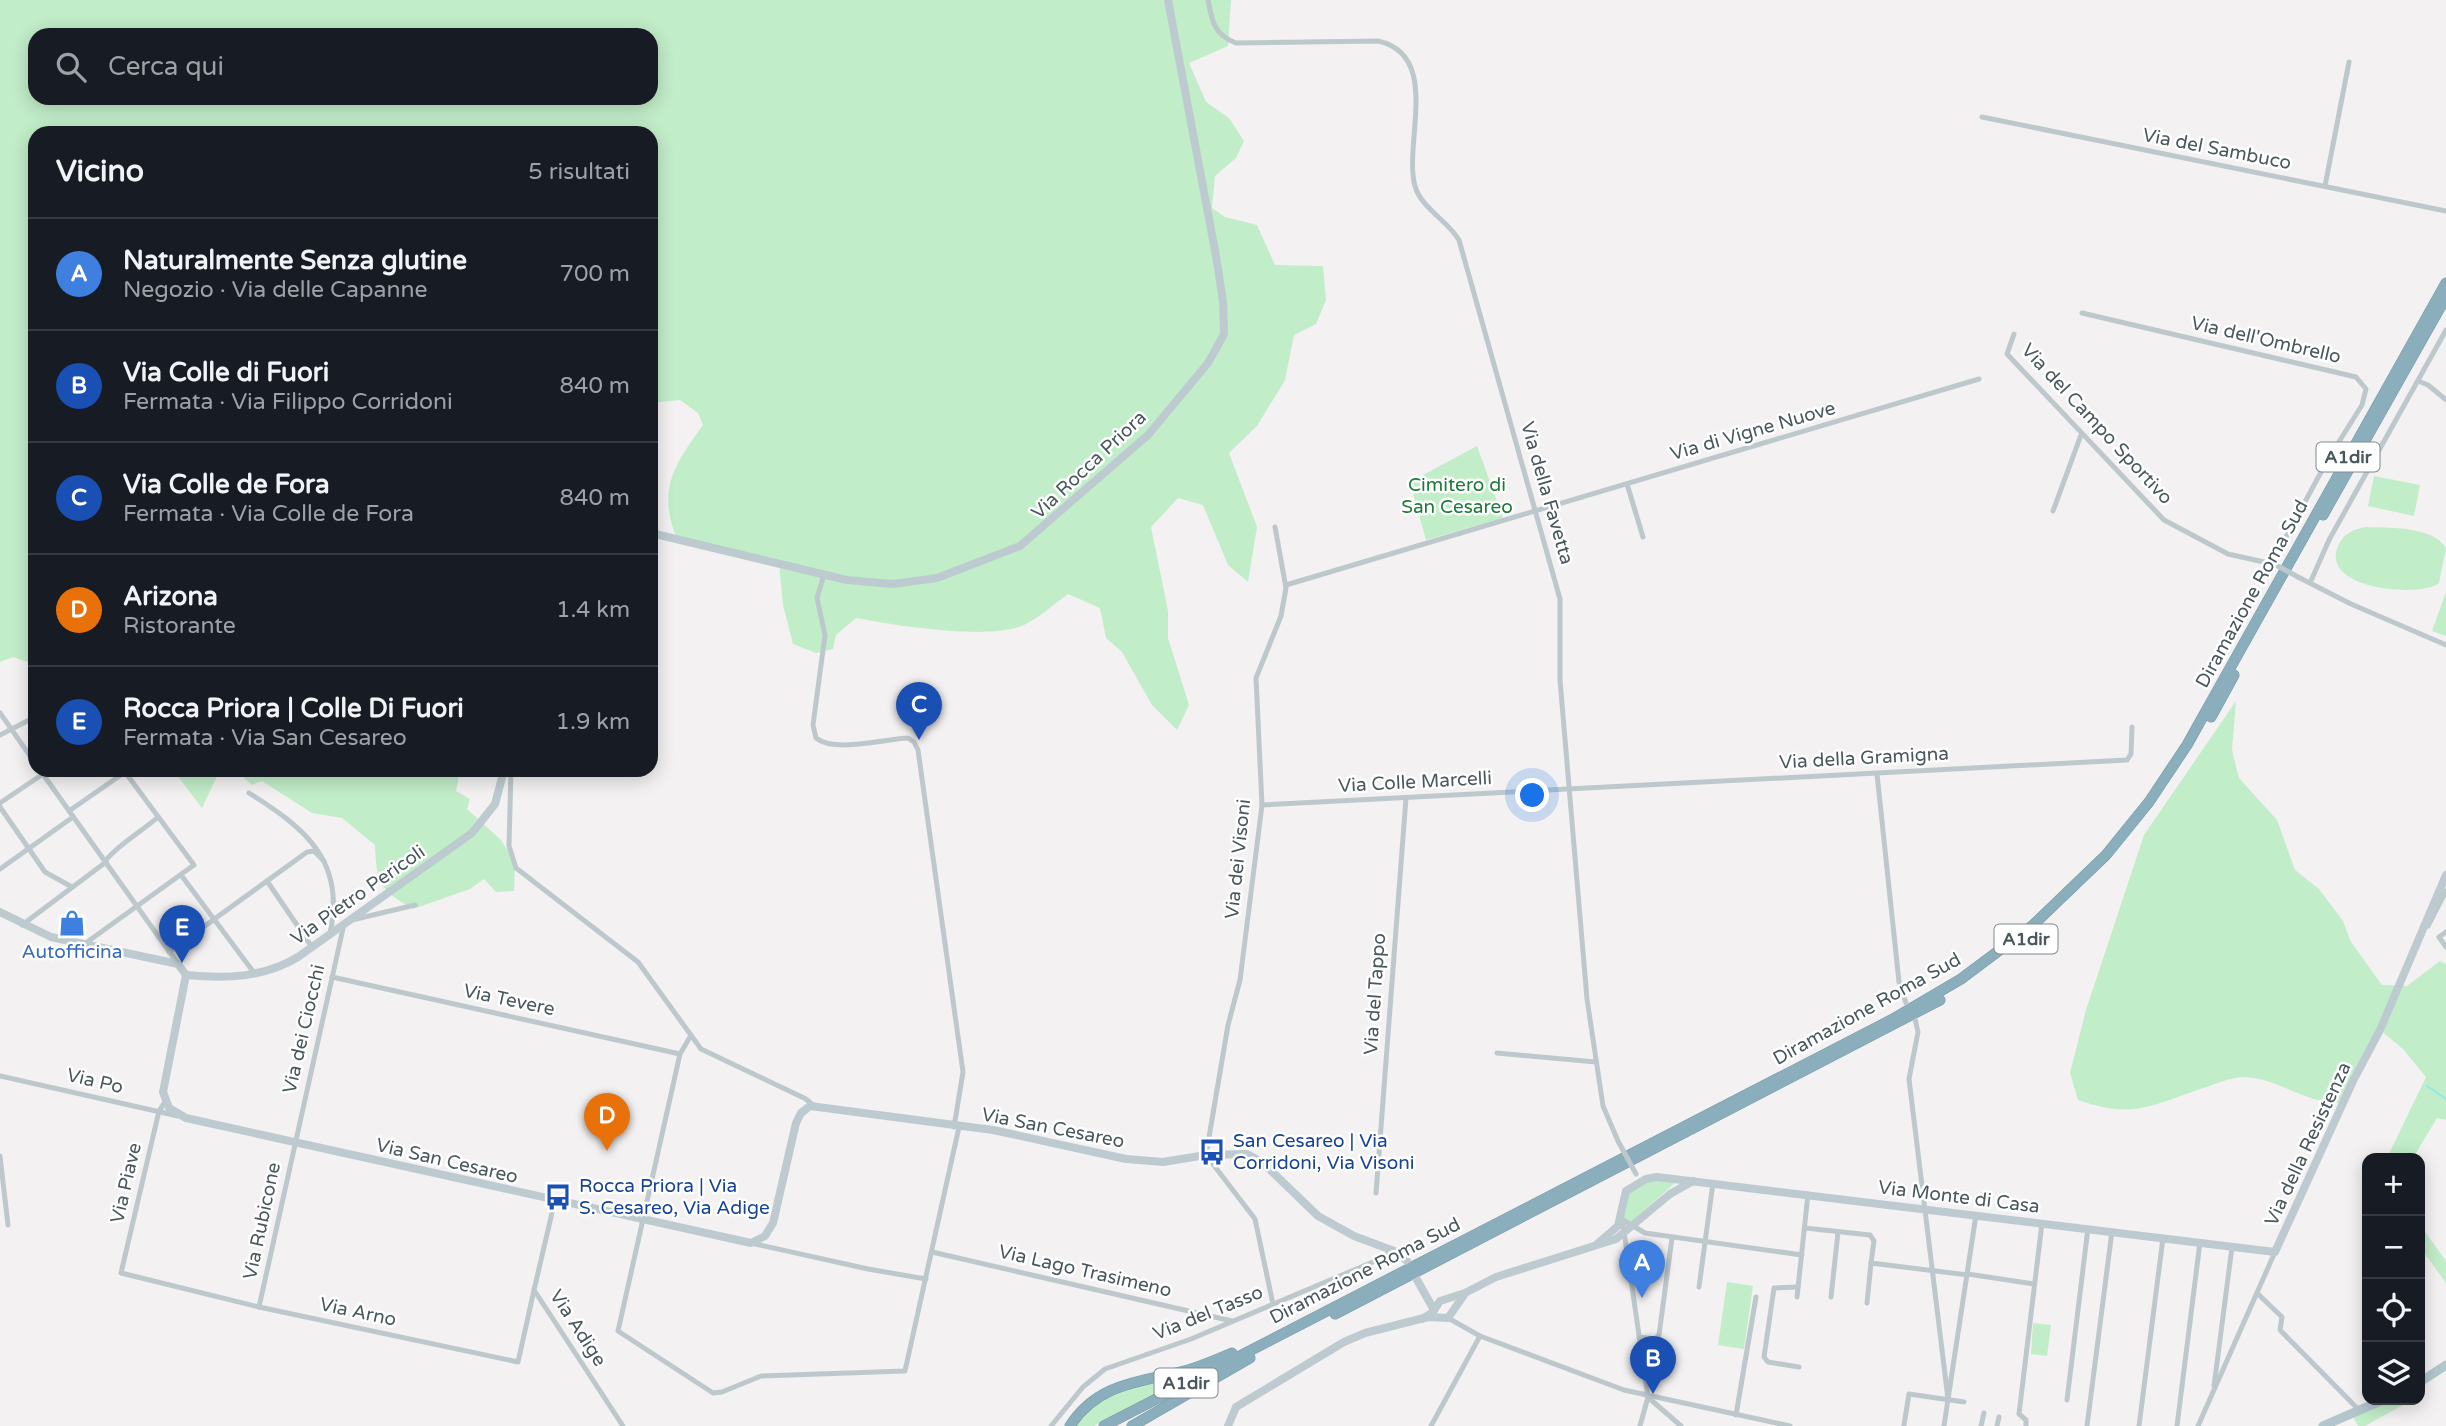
<!DOCTYPE html>
<html lang="it">
<head>
<meta charset="utf-8">
<style>
	:root { --surface:#171b24; --page:#20242c; --text:#f1f3f6; --muted:#9ea1a6; --line:#363941; --accent:#d93025 }
	body { margin:0; font-family:"Varela Round",sans-serif; background:var(--page); color:var(--text) }
	.controls { position:absolute; right:21px; bottom:21px; display:grid; overflow:hidden; border-radius:14px; box-shadow:0 4px 18px #0003 }
	.controls button { width:63px; height:63px; display:grid; place-items:center; padding:0; border:0; border-bottom:2px solid var(--line); background:var(--surface); color:var(--text); font:35px sans-serif }
	.you { position:absolute; left:1533px; top:796px; width:24px; height:24px; margin:-18px; border:5px solid #fff; border-radius:50%; background:#1a73e8; box-shadow:0 0 0 10px #1a73e833 }
	.badge { display:grid; place-items:center; width:46px; height:46px; border-radius:50%; background:var(--accent); color:#fff; font-size:23px; font-weight:700 }
	.pin { position:absolute; translate:-50% -58px; filter:drop-shadow(0 2px 4px #0008) }
	.pin::after { content:''; position:absolute; top:37px; width:24px; height:21px; background:inherit; clip-path:polygon(0 0,100% 0,50% 100%) }
	.list { margin:0; padding:0; list-style:none }
	h2 { display:flex; justify-content:space-between; align-items:center; height:91px; margin:0; padding:0 28px; font-size:30px }
	h2 small { font-size:23px; font-weight:400; color:var(--muted) }
	.list li { display:grid; grid-template-columns:46px 1fr auto; gap:21px; align-items:center; box-sizing:border-box; height:112px; padding:0 28px; border-top:2px solid var(--line) }
	.list b { display:block; font-size:26px; white-space:nowrap }
	.list p { margin:0; font-size:23px; white-space:nowrap; color:var(--muted) }
	.list em { font-size:23px; font-style:normal; color:var(--muted) }
	.icon { flex:none; width:38px; height:38px; fill:none; stroke:currentColor; stroke-width:2; stroke-linecap:round; stroke-linejoin:round }
	.map { position:relative; flex:none; width:2446px; height:1426px; overflow:hidden }
	.search { position:absolute; background:var(--surface); box-shadow:0 4px 18px #0003; left:28px; top:28px; width:630px; height:77px; display:flex; align-items:center; gap:18px; box-sizing:border-box; padding:0 24px; border-radius:21px; color:var(--muted); font-size:26px }
	.panel { position:absolute; background:var(--surface); box-shadow:0 4px 18px #0003; left:28px; top:126px; width:630px; height:651px; border-radius:21px }
	.map>svg:first-child { display:block }
</style>
</head>
<body>
<div class="map">
<svg width="2446" height="1426" viewBox="0 0 2446 1426">
	<rect width="100%" height="100%" fill="#f3f1f1"/>
	<g fill="#c2edc9" fill-rule="evenodd">
		<path d="M 0,0 L 1231,0 L 1228,46 L 1189,63 L 1206,102 L 1229,118 L 1244,141 L 1236,158 L 1215,176 L 1212,208 L 1225,217 L 1257,225 L 1275,265 L 1323,266 L 1326,300 L 1316,324 L 1294,335 L 1285,380 L 1257,426 L 1229,453 L 1257,527 L 1248,582 L 1228,565 L 1203,505 L 1178,498 L 1151,527 L 1168,611 L 1168,638 L 1189,705 L 1177,730 L 1152,705 L 1122,652 L 1106,638 L 1100,608 L 1068,594 C 1054,604 1039,618 1024,625 C 991,641 893,625 856,618 L 836,635 L 833,649 L 816,653 L 793,644 L 783,605 L 779,564 L 677,539 C 657,490 674,465 703,425 L 698,413 L 680,400 L 651,403 L 651,133 L 35,133 L 35,670 L 31,663 L 13,657 L 0,662 ZM 35,35 L 651,35 L 651,98 L 35,98 Z"/>
		<path d="M 1477,446 L 1503,518 L 1426,540 L 1410,482 Z"/>
		<path d="M 2374,476 L 2420,485 L 2414,516 L 2368,506 Z"/>
		<path d="M 2366,527 C 2389,528 2433,526 2446,548 L 2439,583 C 2422,598 2316,590 2339,544 C 2344,533 2355,529 2366,527 Z"/>
		<path d="M 2446,592 L 2446,636 L 2432,631 Z"/>
		<path d="M 2236,701 L 2232,750 L 2239,778 L 2277,820 L 2295,870 L 2319,889 L 2343,921 L 2351,942 L 2382,985 L 2407,986 L 2440,961 L 2446,964 L 2446,1120 L 2437,1118 L 2413,1158 L 2387,1158 L 2426,1077 L 2403,1049 L 2380,1030 L 2343,1103 C 2307,1105 2279,1078 2244,1077 C 2231,1077 2216,1084 2203,1088 C 2151,1106 2132,1119 2078,1100 L 2070,1073 L 2086,1010 L 2144,835 Z"/>
		<path d="M 173,770 L 220,770 L 202,808 Z"/>
		<path d="M 235,770 L 460,770 L 456,791 L 470,799 L 467,809 L 501,840 L 515,863 L 514,891 L 496,892 L 484,879 L 470,889 L 413,909 C 378,888 377,885 375,845 L 342,818 L 312,813 L 262,781 L 252,785 Z"/>
		<path d="M 1654,1179 L 1677,1181 L 1631,1222 L 1624,1220 L 1625,1195 Z"/>
		<path d="M 2423,1229 L 2446,1261 L 2446,1283 L 2420,1247 L 2420,1230 Z"/>
		<path d="M 1727,1282 L 1753,1286 L 1744,1349 L 1718,1345 Z"/>
		<path d="M 2033,1323 L 2051,1325 L 2047,1356 L 2031,1354 Z"/>
		<path d="M 1193,1375 L 1094,1426 L 1075,1426 L 1092,1405 L 1135,1384 Z"/>
		<path d="M 2395,1400 L 2412,1400 L 2365,1426 L 2358,1426 L 2353,1417 Z"/>
	</g>
	<g fill="none" stroke-linecap="round" stroke-linejoin="round">
		<path stroke="#91e8e7" stroke-width="2" d="M 2427,1086 L 2446,1099"/>
		<g stroke="#7699a8" stroke-width="11">
			<g id="highway">
				<path d="M 2323,515 L 2446,297"/>
				<path d="M 2211,717 L 2234,675"/>
				<path d="M 1335,1314 L 1940,1000"/>
				<path d="M 1070,1426 C 1096,1385 1137,1382 1180,1372 C 1198,1368 1215,1360 1232,1353"/>
				<path d="M 1104,1426 L 1893,1019 L 1961,979 L 2032,926 L 2106,855 L 2149,802 L 2187,745 L 2446,283"/>
				<path d="M 1132,1426 L 1250,1358"/>
			</g>
		</g>
		<g stroke="#bdc8cc" stroke-width="5">
			<path d="M 1208,0 C 1212,21 1214,35 1236,43 L 1378,41 C 1442,55 1403,144 1415,186 C 1421,208 1447,220 1459,240 L 1560,599 L 1560,680 L 1587,999 L 1603,1106 L 1618,1141"/>
			<path d="M 1982,117 L 2446,211"/>
			<path d="M 2325,186 L 2349,62"/>
			<path d="M 2082,313 L 2356,377 L 2366,389 L 2362,405 L 2327,461 L 2272,563"/>
			<path d="M 2014,334 L 2007,354 L 2164,520 L 2228,554 L 2273,564"/>
			<path d="M 2418,381 L 2428,385 L 2445,399"/>
			<path d="M 1627,484 L 1643,537"/>
			<path d="M 2053,511 L 2081,435"/>
			<path d="M 824,575 L 817,598 L 825,635 L 813,725 L 816,738 C 834,753 885,739 908,738 L 914,742 L 918,750 L 963,1072 L 954,1127"/>
			<path d="M 2298,577 L 2351,604 L 2446,645"/>
			<path d="M 2310,583 L 2329,540 L 2446,330"/>
			<path d="M 1286,585 L 1979,379"/>
			<path d="M 0,713 L 35,763"/>
			<path d="M 0,735 L 35,717"/>
			<path d="M 40,770 L 178,964"/>
			<path d="M 511,770 L 509,846 L 516,868 L 638,962 L 701,1049 L 806,1099 L 814,1106"/>
			<path d="M 1877,774 L 1899,982 L 1906,1003"/>
			<path d="M 249,793 C 305,828 346,861 330,933"/>
			<path d="M 0,803 L 43,774"/>
			<path d="M 1262,805 L 2127,760 L 2131,754 L 2132,727"/>
			<path d="M 0,807 L 45,872 L 72,887"/>
			<path d="M 69,811 L 128,770"/>
			<path d="M 105,861 C 121,842 140,833 158,817"/>
			<path d="M 0,869 L 73,817"/>
			<path d="M 181,875 L 255,974"/>
			<path d="M 267,881 L 312,947"/>
			<path d="M 352,920 L 415,905"/>
			<path d="M 22,925 L 106,862"/>
			<path d="M 2428,926 L 2446,891"/>
			<path d="M 2446,932 L 2439,937 L 2446,947"/>
			<path d="M 83,945 L 194,865 L 125,772"/>
			<path d="M 169,952 L 307,852 L 314,851 L 324,861"/>
			<path d="M 332,977 L 680,1054"/>
			<path d="M 1915,1019 L 1918,1032 L 1909,1079 L 1948,1399 L 1944,1426"/>
			<path d="M 690,1037 L 680,1054 L 618,1331 L 713,1393 L 722,1392 L 761,1376 L 905,1371 L 959,1127"/>
			<path d="M 1497,1053 L 1596,1062"/>
			<path d="M 0,1076 L 178,1116"/>
			<path d="M 165,1102 L 159,1111 L 121,1273 L 259,1307 L 518,1362 L 534,1290"/>
			<path d="M 0,1156 L 8,1225"/>
			<path d="M 1376,1193 L 1406,798"/>
			<path d="M 555,1200 L 534,1290 L 623,1426"/>
			<path d="M 1622,1218 L 1648,1397 L 1640,1426"/>
			<path d="M 1623,1220 L 1645,1233 L 1802,1255"/>
			<path d="M 1805,1228 L 1870,1235 L 1874,1241 L 1871,1263 L 1968,1275"/>
			<path d="M 751,1243 L 868,1269 L 926,1279"/>
			<path d="M 932,1252 L 1232,1321"/>
			<path d="M 1968,1274 L 2034,1284"/>
			<path d="M 1699,1287 L 1713,1183"/>
			<path d="M 1798,1287 L 1774,1288 L 1764,1357 L 1768,1362 L 1799,1367"/>
			<path d="M 2258,1294 L 2282,1317 L 2280,1330 L 2359,1410"/>
			<path d="M 1797,1297 L 1808,1194"/>
			<path d="M 1831,1297 L 1838,1232"/>
			<path d="M 1867,1303 L 1871,1263"/>
			<path d="M 1273,1304 L 1255,1219 L 1206,1155 L 1228,1025 L 1240,980 L 1262,805 L 1256,678 L 1281,616 L 1286,588 L 1275,527"/>
			<path d="M 259,1307 L 344,924"/>
			<path d="M 1448,1318 L 1480,1336 L 1624,1390 L 1790,1426"/>
			<path d="M 1639,1337 L 1655,1339 L 1659,1335 L 1672,1238"/>
			<path d="M 2214,1386 L 2232,1247"/>
			<path d="M 1650,1399 L 1681,1426"/>
			<path d="M 1948,1399 L 1976,1215"/>
			<path d="M 2067,1400 L 2088,1228"/>
			<path d="M 1736,1415 L 1756,1297"/>
			<path d="M 1904,1425 L 1909,1394 L 1964,1402"/>
			<path d="M 1051,1426 L 1083,1387 L 1105,1369 L 1191,1339 L 1380,1259 L 1393,1251"/>
			<path d="M 1431,1426 L 1480,1336"/>
			<path d="M 1981,1426 L 1984,1413"/>
			<path d="M 1997,1426 L 1999,1417"/>
			<path d="M 2026,1426 L 2026,1420 L 2019,1414 L 2042,1223"/>
			<path d="M 2087,1426 L 2112,1231"/>
			<path d="M 2139,1426 L 2163,1238"/>
			<path d="M 2177,1426 L 2200,1242"/>
			<path d="M 2198,1426 L 2275,1252"/>
		</g>
		<g stroke="#bdcbd1" stroke-width="8">
			<path d="M 651,533 L 847,580 L 893,584 L 937,578 L 1020,546 L 1148,435 L 1208,363 L 1224,334 L 1223,301 L 1216,256 L 1168,0"/>
			<path d="M 0,912 L 51,937 L 178,964 L 186,975 L 163,1092 L 169,1108 L 186,1118 L 751,1243 L 765,1236 L 773,1223 L 796,1123 L 801,1113 L 810,1106 L 993,1130 L 1126,1159 L 1163,1162 L 1206,1155 L 1247,1154 L 1262,1162 L 1318,1216 L 1354,1236 L 1397,1252 L 1407,1261"/>
			<path d="M 186,975 C 225,979 263,978 298,957 L 472,833 L 495,804 L 504,770"/>
			<path d="M 1597,1244 L 1618,1226 L 1626,1191 L 1646,1179 L 1657,1177 L 2275,1252 L 2353,1081 L 2380,1030 L 2446,875"/>
			<path d="M 1416,1278 L 1434,1310"/>
			<path d="M 1422,1319 L 1432,1313 L 1440,1301 L 1465,1293 L 1496,1277 L 1616,1239 L 1670,1194 L 1693,1181"/>
			<path d="M 1228,1426 L 1236,1407 L 1344,1342 L 1365,1333 L 1428,1317 L 1448,1318 L 1464,1295"/>
		</g>
		<g stroke="#b2c6cd" stroke-width="9">
			<path d="M 2420,1382 L 2446,1365"/>
			<path d="M 2323,1426 L 2383,1400"/>
		</g>
		<use href="#highway" stroke="#8baebc" stroke-width="10"/>
		<g stroke="#bdc8cc" stroke-width="5">
			<path d="M 2276,565 L 2298,577"/>
			<path d="M 1618,1141 L 1636,1174"/>
		</g>
	</g>
	<defs>
		<g id="shop-bare" transform="scale(2.1)"><path d="M-5-2.5h2.3a2.7 3.5 0 0 1 5.4 0H5L5.5 6h-11ZM-1.5-2.5h3a1.5 2.3 0 0 0-3 0Z" fill="#3f7fe0" stroke="#fff" stroke-width="2.5" paint-order="stroke"/></g>
		<g id="bus-bare" transform="scale(2.1)"><path d="M-5-6H5V4H4V6H2V4H-2V6H-4V4H-5ZM-3.5-4V0h7V-4ZM-3.5 1.2v1.5H-2V1.2ZM2 1.2v1.5H3.5V1.2Z" fill="#1a4fb4" stroke="#fff" stroke-width="2.5" paint-order="stroke"/></g>
	</defs>
	<g fill-rule="evenodd">
		<use href="#shop-bare" x="72" y="923"/>
		<use href="#bus-bare" x="1212" y="1152"/>
		<use href="#bus-bare" x="558" y="1197"/>
	</g>
	<g text-anchor="middle" dominant-baseline="central" stroke-width="5" stroke-linejoin="round" paint-order="stroke">
		<g fill="#fff" stroke="#808a8e" stroke-width="2">
			<rect x="2316.5" y="442.5" width="63" height="29" rx="5"/>
			<rect x="1994.5" y="924.5" width="63" height="29" rx="5"/>
			<rect x="1154.5" y="1368.5" width="63" height="29" rx="5"/>
		</g>
		<g font-size="18" font-weight="bold" fill="#49585d">
			<text x="2348" y="457">A1dir</text>
			<text x="2026" y="939">A1dir</text>
			<text x="1186" y="1383">A1dir</text>
		</g>
		<g font-size="19" fill="#49585d" stroke="#fff">
			<text transform="translate(2217 149) rotate(11)">Via del Sambuco</text>
			<text transform="translate(2266 340) rotate(13)">Via dell'Ombrello</text>
			<text transform="translate(2097 424) rotate(47)">Via del Campo Sportivo</text>
			<text transform="translate(1753 431) rotate(-16)">Via di Vigne Nuove</text>
			<text transform="translate(1089 465) rotate(-43)">Via Rocca Priora</text>
			<text transform="translate(1547 493) rotate(74)">Via della Favetta</text>
			<text transform="translate(2252 594) rotate(-61)">Diramazione Roma Sud</text>
			<text transform="translate(1864 758) rotate(-3)">Via della Gramigna</text>
			<text transform="translate(1415 782) rotate(-3)">Via Colle Marcelli</text>
			<text transform="translate(1238 859) rotate(-84)">Via dei Visoni</text>
			<text transform="translate(358 895) rotate(-35)">Via Pietro Pericoli</text>
			<text transform="translate(1375 994) rotate(-86)">Via del Tappo</text>
			<text transform="translate(509 1000) rotate(12)">Via Tevere</text>
			<text transform="translate(1867 1009) rotate(-29)">Diramazione Roma Sud</text>
			<text transform="translate(304 1029) rotate(-77)">Via dei Ciocchi</text>
			<text transform="translate(95 1081) rotate(13)">Via Po</text>
			<text transform="translate(1053 1128) rotate(11)">Via San Cesareo</text>
			<text transform="translate(2308 1144) rotate(-65)">Via della Resistenza</text>
			<text transform="translate(447 1161) rotate(13)">Via San Cesareo</text>
			<text transform="translate(126 1183) rotate(-77)">Via Piave</text>
			<text transform="translate(1959 1197) rotate(7)">Via Monte di Casa</text>
			<text transform="translate(262 1221) rotate(-78)">Via Rubicone</text>
			<text transform="translate(1085 1271) rotate(13)">Via Lago Trasimeno</text>
			<text transform="translate(1365 1271) rotate(-27)">Diramazione Roma Sud</text>
			<text transform="translate(358 1312) rotate(12)">Via Arno</text>
			<text transform="translate(1208 1313) rotate(-22)">Via del Tasso</text>
			<text transform="translate(578 1328) rotate(57)">Via Adige</text>
		</g>
		<g font-size="19" fill="#1c7c37" stroke="#fff">
			<text x="1457" y="485">Cimitero di<tspan x="1457" dy="22">San Cesareo</tspan></text>
		</g>
		<g font-size="19" fill="#366cbe" stroke="#fff">
			<text x="72" y="952">Autofficina</text>
		</g>
		<g font-size="19" fill="#164399" stroke="#fff" text-anchor="start">
			<text x="1233" y="1141">San Cesareo | Via<tspan x="1233" dy="22">Corridoni, Via Visoni</tspan></text>
			<text x="579" y="1186">Rocca Priora | Via<tspan x="579" dy="22">S. Cesareo, Via Adige</tspan></text>
		</g>
	</g>
</svg>
<div class="controls">
<button>+</button>
<button>−</button>
<button><svg class="icon" aria-label="locate" viewBox="0 0 24 24"><circle cx="12" cy="12" r="6"/><path d="M12 2v4M12 18v4M2 12h4M18 12h4"/></svg></button>
<button><svg class="icon" aria-label="layers" viewBox="0 0 24 24"><path d="M12 4l9 5-9 5-9-5zM3 14l9 5 9-5"/></svg></button>
</div>
<div class="you"></div>
<div class="pin badge" style="left:1642px;top:1298px;background:#3f7fe0">A</div>
<div class="pin badge" style="left:1653px;top:1394px;background:#1a4fb4">B</div>
<div class="pin badge" style="left:919px;top:740px;background:#1a4fb4">C</div>
<div class="pin badge" style="left:607px;top:1151px;background:#e8710a">D</div>
<div class="pin badge" style="left:182px;top:963px;background:#1a4fb4">E</div>
<div class="search"><svg class="icon" aria-label="search" viewBox="0 0 24 24"><circle cx="10" cy="10" r="6"/><path d="M15 15l6 6"/></svg>Cerca qui</div>
<section class="panel">
<h2>Vicino<small>5 risultati</small></h2>
<ul class="list">
<li><span class="badge" style="background:#3f7fe0">A</span><div><b>Naturalmente Senza glutine</b><p>Negozio · Via delle Capanne</p></div><em>700 m</em></li>
<li><span class="badge" style="background:#1a4fb4">B</span><div><b>Via Colle di Fuori</b><p>Fermata · Via Filippo Corridoni</p></div><em>840 m</em></li>
<li><span class="badge" style="background:#1a4fb4">C</span><div><b>Via Colle de Fora</b><p>Fermata · Via Colle de Fora</p></div><em>840 m</em></li>
<li><span class="badge" style="background:#e8710a">D</span><div><b>Arizona</b><p>Ristorante</p></div><em>1.4 km</em></li>
<li><span class="badge" style="background:#1a4fb4">E</span><div><b>Rocca Priora | Colle Di Fuori</b><p>Fermata · Via San Cesareo</p></div><em>1.9 km</em></li>
</ul>
</section>
</div>
</body>
</html>
